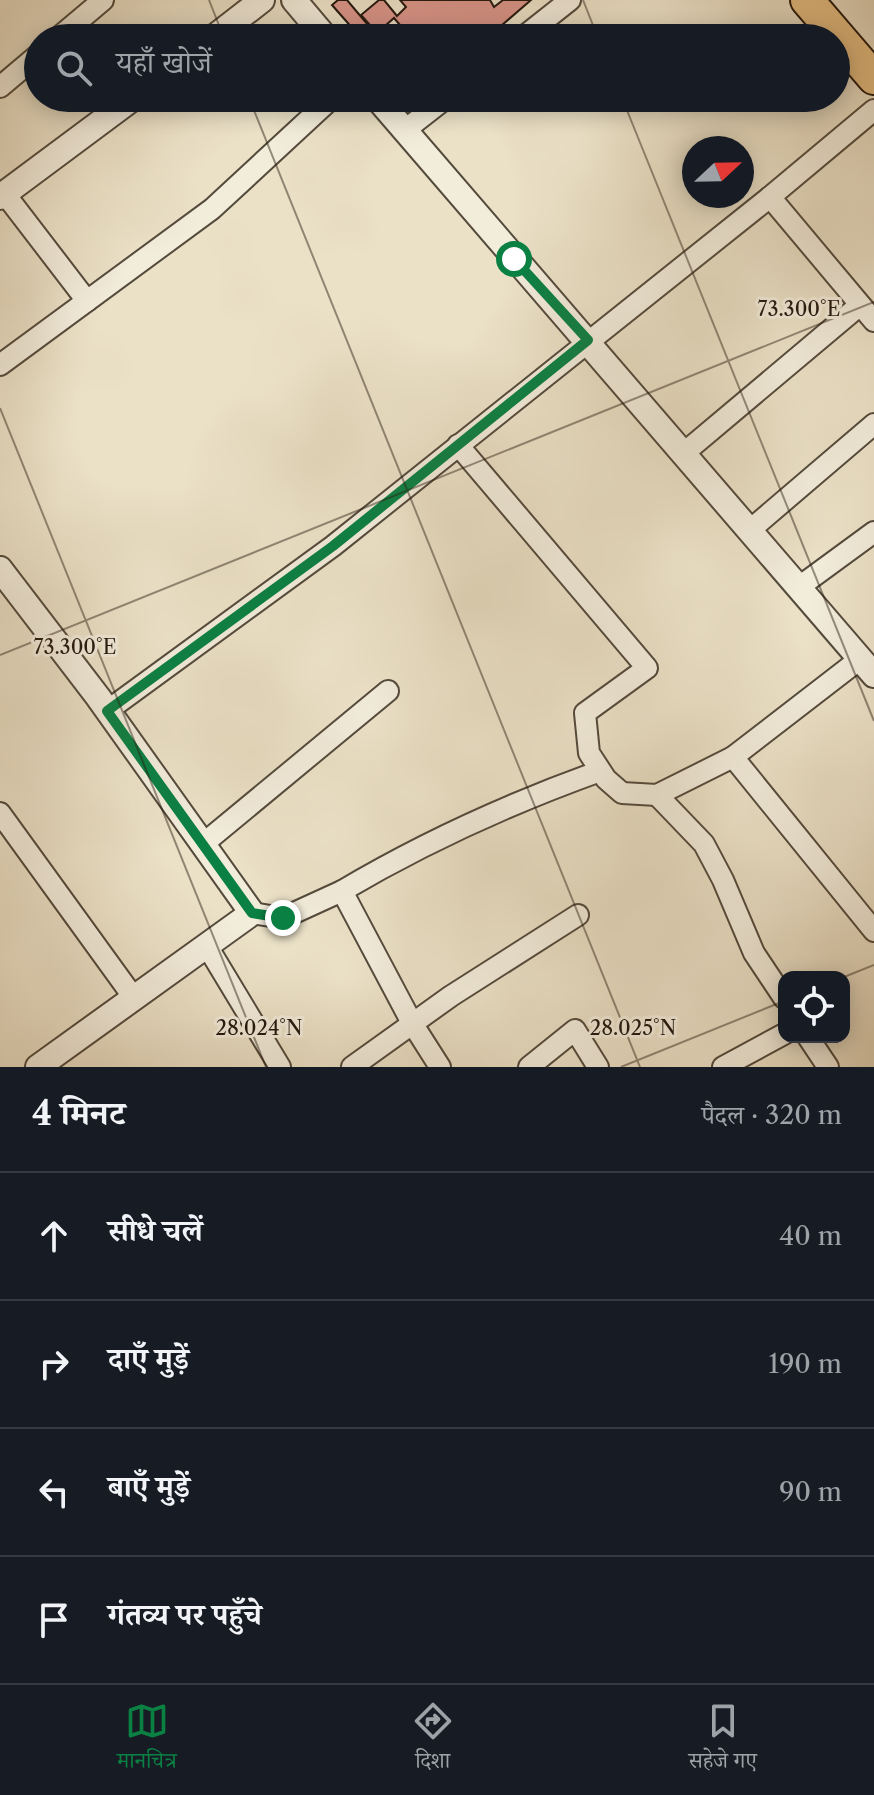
<!DOCTYPE html>
<html lang="hi">
<head>
<meta charset="utf-8">
<style>
	:root { --surface:#171b24; --page:#20242c; --text:#f1f3f6; --muted:#9ea1a6; --line:#363941; --accent:#0b8043 }
	body { margin:0; font-family:"Libre Caslon Text","Noto Serif Devanagari",serif; background:var(--page); color:var(--text) }
	.controls { position:absolute; right:24px; bottom:24px; display:grid; overflow:hidden; border-radius:16px; box-shadow:0 4px 20px #0003 }
	.controls button { width:72px; height:72px; display:grid; place-items:center; padding:0; border:0; border-bottom:2px solid var(--line); background:var(--surface); color:var(--text); font:40px sans-serif }
	.compass { position:absolute; left:682px; top:136px; width:72px; height:72px; border-radius:50%; background:var(--surface); box-shadow:0 4px 20px #0003; rotate:68deg }
	.stop { position:absolute; width:24px; height:24px; margin:-18px; border:6px solid #0b8043; border-radius:50%; background:#fff }
	.stop.end { background:#0b8043; border-color:#fff; box-shadow:0 2px 8px #0008 }
	.list { margin:0; padding:0; list-style:none }
	h2 { display:flex; justify-content:space-between; align-items:center; height:104px; margin:0; padding:0 32px; font-size:34px }
	h2 small { font-size:26px; font-weight:400; color:var(--muted) }
	.list li { display:grid; grid-template-columns:52px 1fr auto; gap:24px; align-items:center; box-sizing:border-box; height:128px; padding:0 32px; border-top:2px solid var(--line) }
	.list b { display:block; font-size:30px; white-space:nowrap }
	.list em { font-size:26px; font-style:normal; color:var(--muted) }
	.icon { flex:none; width:44px; height:44px; fill:none; stroke:currentColor; stroke-width:2; stroke-linecap:round; stroke-linejoin:round }
	.map { position:relative; flex:none; width:874px; height:1067px; overflow:hidden }
	.search { position:absolute; background:var(--surface); box-shadow:0 4px 20px #0003; left:24px; right:24px; top:24px; height:88px; display:flex; align-items:center; gap:20px; box-sizing:border-box; padding:0 28px; border-radius:44px; color:var(--muted); font-size:30px }
	.sheet { height:616px; background:var(--surface) }
	nav { display:flex; justify-content:space-around; align-items:center; box-sizing:border-box; height:112px; border-top:2px solid var(--line); background:var(--surface); font-size:22px; color:var(--muted) }
	nav a { display:grid; justify-items:center; gap:4px }
	nav .on { color:var(--accent) }
	.map>svg:first-child { display:block }
</style>
</head>
<body>
<div class="map">
<svg width="874" height="1067" viewBox="0 0 874 1067">
	<rect width="100%" height="100%" fill="#ebe1c7"/>
	<filter id="stains"><feTurbulence type="fractalNoise" baseFrequency=".0025" numOctaves="4"/><feColorMatrix values="0 0 0 0 .2 0 0 0 0 .09 0 0 0 0 .02 0 0 0 .5 -.17"/></filter>
	<radialGradient id="worn" r=".72"><stop offset=".6" stop-color="#630" stop-opacity="0"/><stop offset="1" stop-color="#630" stop-opacity=".3"/></radialGradient>
	<g fill="#d99489" stroke="#22170e" stroke-width="2">
		<path d="M 338,0 L 347,0 L 379,38 L 361,38 L 332,5 Z"/>
		<path d="M 379,0 L 384,0 L 397,16 L 406,7 L 400,0 L 490,0 L 494,7 L 503,0 L 531,0 L 487,38 L 399,38 L 406,32 L 394,18 L 377,33 L 361,15 Z"/>
	</g>
	<g fill="none" stroke-linecap="round" stroke-linejoin="round">
		<g stroke="#544a3c" stroke-width="24">
			<g id="minor">
				<path d="M 58,38 L 103,0"/>
				<path d="M 522,38 L 570,0"/>
				<path d="M 0,87 L 38,55"/>
				<path d="M 405,130 L 446,98"/>
				<path d="M 5,194 L 87,301"/>
				<path d="M 770,197 L 874,321"/>
				<path d="M 0,365 L 212,209 L 332,98"/>
				<path d="M 458,445 L 647,668 L 585,713 L 589,753 L 606,779 L 622,793 L 657,795"/>
				<path d="M 684,453 L 860,305"/>
				<path d="M 750,530 L 874,424"/>
				<path d="M 799,587 L 874,532"/>
				<path d="M 107,711 L 333,546 L 770,197 L 874,110"/>
				<path d="M 733,757 L 860,659"/>
				<path d="M 0,813 L 134,998"/>
				<path d="M 203,844 L 388,691"/>
				<path d="M 342,891 C 423,843 511,803 600,771"/>
				<path d="M 252,913 L 283,918 L 342,891 L 412,1023 L 440,1067"/>
				<path d="M 207,946 L 280,1067"/>
				<path d="M 784,998 L 754,953 L 723,880 L 704,844 L 657,795 L 733,757 L 874,931"/>
				<path d="M 808,1037 L 828,1067"/>
				<path d="M 352,1067 L 451,996 L 578,915"/>
				<path d="M 529,1067 L 575,1030 L 598,1067"/>
				<path d="M 723,1067 L 784,1034"/>
			</g>
		</g>
		<g stroke="#544a3c" stroke-width="28">
			<g id="tertiary">
				<path d="M 294,0 L 326,38"/>
				<path d="M 213,38 L 262,0"/>
				<path d="M 377,98 L 874,675"/>
				<path d="M 0,197 L 133,98"/>
				<path d="M 0,569 L 98,697 L 252,913 L 38,1067"/>
			</g>
		</g>
		<g stroke="#22170e" stroke-width="36">
			<path id="primary" d="M 807,0 L 874,78"/>
		</g>
		<use href="#minor" stroke="#f2ecdb" stroke-width="20"/>
		<use href="#tertiary" stroke="#f2ecdb" stroke-width="24"/>
		<use href="#primary" stroke="#e6c084" stroke-width="32"/>
	</g>
	<g fill="none" stroke-linecap="round" stroke-linejoin="round">
		<path stroke="#0b8043" stroke-width="10" d="M 283,918 L 252,913 L 107,711 L 333,546 L 588,340 L 514,259"/>
	</g>
	<path fill="none" stroke="#22170e" stroke-width="2" stroke-opacity="0.45" d="M 209,0 L 224,38M 583,0 L 598,38M 249,98 L 640,1067M 622,98 L 874,721M 0,408 L 266,1067M 0,655 L 874,302M 844,977 L 874,965M 621,1067 L 784,1001"/>
	<g font-size="20" text-anchor="middle" fill="#22170e" stroke="#f2ecdb" stroke-width="6" stroke-linejoin="round" paint-order="stroke">
		<text x="799" y="316">73.300°E</text>
		<text x="75" y="654">73.300°E</text>
		<text x="259" y="1035">28.024°N</text>
		<text x="633" y="1035">28.025°N</text>
	</g>
	<rect width="100%" height="100%" filter="url(#stains)"/>
	<rect width="100%" height="100%" fill="url(#worn)"/>
</svg>
<div class="controls">
<button><svg class="icon" aria-label="locate" viewBox="0 0 24 24"><circle cx="12" cy="12" r="6"/><path d="M12 2v4M12 18v4M2 12h4M18 12h4"/></svg></button>
</div>
<svg class="compass" viewBox="-18 -18 36 36"><path d="M0-13l5 13h-10z" fill="#e53935"/><path d="M0 13l5-13h-10z" fill="#9ea1a6"/></svg>
<div class="stop" style="left:514px;top:259px"></div>
<div class="stop end" style="left:283px;top:918px"></div>
<div class="search"><svg class="icon" aria-label="search" viewBox="0 0 24 24"><circle cx="10" cy="10" r="6"/><path d="M15 15l6 6"/></svg>यहाँ खोजें</div>
</div>
<section class="sheet">
<h2>4 मिनट<small>पैदल · 320 m</small></h2>
<ul class="list">
<li><svg class="icon" aria-label="ahead" viewBox="0 0 24 24"><path d="M12 20V5M6 11l6-6 6 6"/></svg><div><b>सीधे चलें</b></div><em>40 m</em></li>
<li><svg class="icon" aria-label="right" viewBox="0 0 24 24"><path d="M7 20v-9h11M14 6l5 5-5 5"/></svg><div><b>दाएँ मुड़ें</b></div><em>190 m</em></li>
<li><svg class="icon" aria-label="left" viewBox="0 0 24 24"><path d="M17 20v-9H6M10 6l-5 5 5 5"/></svg><div><b>बाएँ मुड़ें</b></div><em>90 m</em></li>
<li><svg class="icon" aria-label="arrive" viewBox="0 0 24 24"><path d="M6 21V4h12l-3 4 3 4H6"/></svg><div><b>गंतव्य पर पहुँचे</b></div></li>
</ul>
</section>
<nav>
<a class="on"><svg class="icon" aria-label="map" viewBox="0 0 24 24"><path d="M3 6l6-2 6 2 6-2v14l-6 2-6-2-6 2zM9 4v14M15 6v14"/></svg>मानचित्र</a>
<a><svg class="icon" aria-label="directions" viewBox="0 0 24 24"><path d="M12 3l9 9-9 9-9-9zM9 14v-3h6M13 9l2 2-2 2"/></svg>दिशा</a>
<a><svg class="icon" aria-label="saved" viewBox="0 0 24 24"><path d="M7 4h10v16l-5-4-5 4z"/></svg>सहेजे गए</a>
</nav>
</body>
</html>
